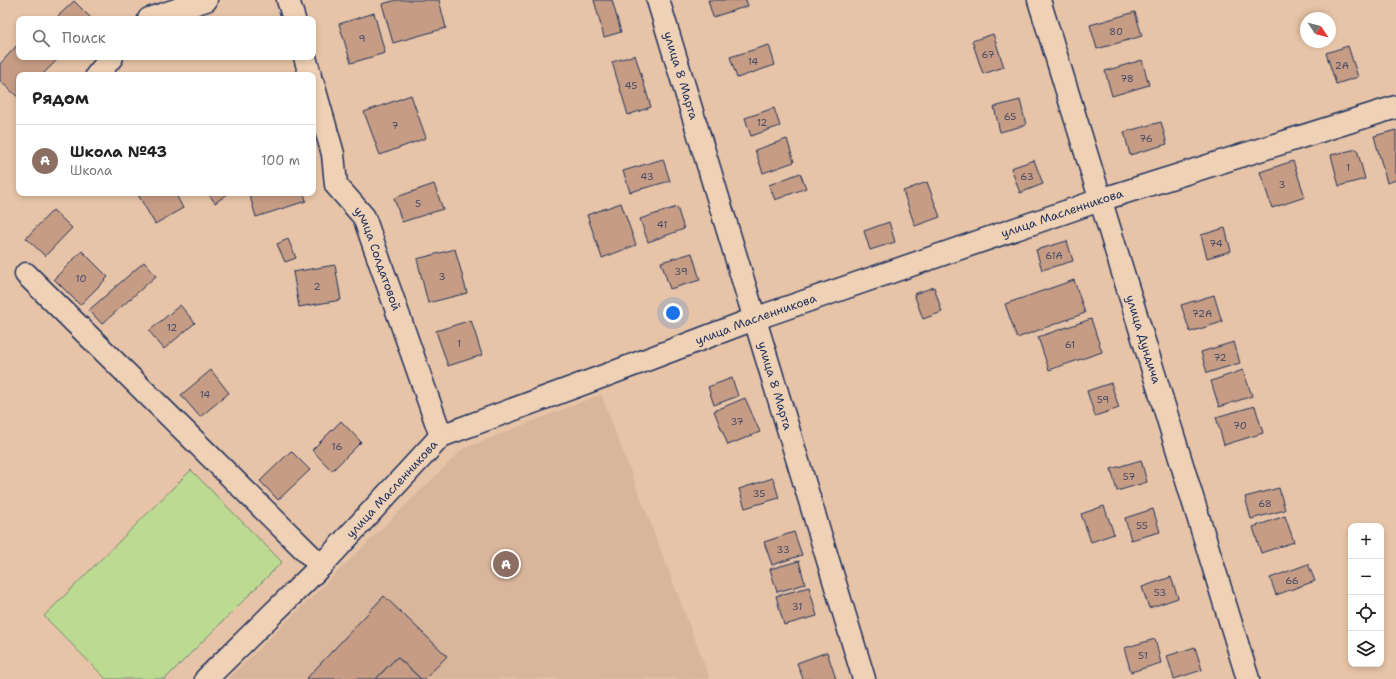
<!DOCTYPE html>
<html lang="ru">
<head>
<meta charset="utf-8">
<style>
	:root { --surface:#fff; --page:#f6f6f6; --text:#222; --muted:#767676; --line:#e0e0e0; --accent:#2563eb }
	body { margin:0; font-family:"Shantell Sans",sans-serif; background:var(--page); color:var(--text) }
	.controls { position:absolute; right:12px; bottom:12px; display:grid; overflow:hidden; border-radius:8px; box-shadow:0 2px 6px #0003 }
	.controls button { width:36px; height:36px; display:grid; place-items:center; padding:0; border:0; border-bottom:1px solid var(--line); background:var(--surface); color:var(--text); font:20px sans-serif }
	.compass { position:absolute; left:1300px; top:12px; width:36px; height:36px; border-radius:50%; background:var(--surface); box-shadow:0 2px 6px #0003; rotate:125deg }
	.you { position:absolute; left:673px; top:313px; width:14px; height:14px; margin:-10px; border:3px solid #fff; border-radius:50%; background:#1a73e8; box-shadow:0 0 0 6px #1a73e833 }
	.badge { display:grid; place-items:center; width:26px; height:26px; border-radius:50%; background:var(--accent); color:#fff; font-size:13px; font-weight:700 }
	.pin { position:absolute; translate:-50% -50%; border:2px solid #fff; box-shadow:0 1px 4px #0006 }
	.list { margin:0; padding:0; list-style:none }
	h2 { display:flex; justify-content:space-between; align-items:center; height:52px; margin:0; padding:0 16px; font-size:17px }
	h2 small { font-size:13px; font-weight:400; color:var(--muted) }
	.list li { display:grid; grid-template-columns:26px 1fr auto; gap:12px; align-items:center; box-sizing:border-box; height:72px; padding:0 16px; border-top:1px solid var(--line) }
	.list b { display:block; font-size:15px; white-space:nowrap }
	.list p { margin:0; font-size:13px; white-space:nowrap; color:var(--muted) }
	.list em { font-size:13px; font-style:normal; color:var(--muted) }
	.icon { flex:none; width:22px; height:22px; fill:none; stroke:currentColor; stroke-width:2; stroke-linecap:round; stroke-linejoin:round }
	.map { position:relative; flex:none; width:1396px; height:679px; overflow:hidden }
	.search { position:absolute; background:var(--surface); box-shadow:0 2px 6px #0003; left:16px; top:16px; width:300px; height:44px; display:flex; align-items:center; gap:10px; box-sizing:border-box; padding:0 14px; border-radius:8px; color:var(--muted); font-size:15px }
	.panel { position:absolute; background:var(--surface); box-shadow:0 2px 6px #0003; left:16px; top:72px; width:300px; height:124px; border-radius:8px }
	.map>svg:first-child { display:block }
</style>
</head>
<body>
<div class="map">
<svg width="1396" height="679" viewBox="0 0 1396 679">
	<rect width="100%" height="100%" fill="#e7c4a7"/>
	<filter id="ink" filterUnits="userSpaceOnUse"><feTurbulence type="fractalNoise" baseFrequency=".025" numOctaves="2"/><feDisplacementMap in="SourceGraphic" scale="8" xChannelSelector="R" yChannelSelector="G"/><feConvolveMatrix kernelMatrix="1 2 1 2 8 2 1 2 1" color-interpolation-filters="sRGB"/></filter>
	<g filter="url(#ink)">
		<path fill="#d9b59b" d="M 601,394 L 710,679 L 228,679 L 463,449 Z"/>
		<path fill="#bdda91" stroke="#6c8478" d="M 191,470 L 282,562 L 165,679 L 106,679 L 44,616 Z"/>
		<g fill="#c69d84" stroke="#1b2f5e">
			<path d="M 397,0 L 439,0 L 446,28 L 393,43 L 382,4 Z"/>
			<path d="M 594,0 L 612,0 L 621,32 L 604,37 Z"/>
			<path d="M 708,0 L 746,0 L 748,6 L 713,17 Z"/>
			<path d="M 74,1 L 92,19 L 55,19 Z"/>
			<path d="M 1135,12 L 1142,36 L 1097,49 L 1090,25 Z"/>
			<path d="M 374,13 L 385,53 L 351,63 L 339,24 Z"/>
			<path d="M 993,34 L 1004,67 L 983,74 L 972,41 Z"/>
			<path d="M 19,43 L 19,57 L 59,58 L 42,75 L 19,75 L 19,98 L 0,81 L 0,64 Z"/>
			<path d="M 769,45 L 775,65 L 737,78 L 730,57 Z"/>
			<path d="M 1348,46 L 1358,77 L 1336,84 L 1326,53 Z"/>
			<path d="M 635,55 L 651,107 L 628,115 L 612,62 Z"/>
			<path d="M 1142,60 L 1149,85 L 1112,96 L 1105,71 Z"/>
			<path d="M 411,95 L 426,138 L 380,155 L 364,112 Z"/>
			<path d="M 1020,100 L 1026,125 L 1000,132 L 994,107 Z"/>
			<path d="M 774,108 L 780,126 L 751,136 L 745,118 Z"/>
			<path d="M 1161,122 L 1167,144 L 1130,155 L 1124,132 Z"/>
			<path d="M 1396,130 L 1396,180 L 1387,183 L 1374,136 Z"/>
			<path d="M 787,139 L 794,162 L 763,173 L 755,150 Z"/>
			<path d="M 1357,149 L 1365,179 L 1339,186 L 1331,155 Z"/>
			<path d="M 663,159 L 670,181 L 630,192 L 623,171 Z"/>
			<path d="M 1034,160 L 1043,184 L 1020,193 L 1011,168 Z"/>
			<path d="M 1293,161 L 1305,197 L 1272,208 L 1260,172 Z"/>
			<path d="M 800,173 L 806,188 L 775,200 L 769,185 Z"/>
			<path d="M 927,182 L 940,217 L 915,226 L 903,191 Z"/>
			<path d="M 434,184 L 443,209 L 402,222 L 394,198 Z"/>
			<path d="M 137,193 L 175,193 L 183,208 L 155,224 Z"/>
			<path d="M 208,193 L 229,193 L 215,203 Z"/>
			<path d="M 249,193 L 304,193 L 306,201 L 256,217 Z"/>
			<path d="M 621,203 L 636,245 L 602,258 L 587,215 Z"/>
			<path d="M 677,207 L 684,229 L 648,242 L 640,219 Z"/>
			<path d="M 53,210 L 72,228 L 45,256 L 26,238 Z"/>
			<path d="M 889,222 L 895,242 L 870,250 L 864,231 Z"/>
			<path d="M 1225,228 L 1231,251 L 1207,258 L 1201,235 Z"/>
			<path d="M 288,239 L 296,258 L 285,262 L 277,244 Z"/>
			<path d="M 1067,241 L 1073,261 L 1042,270 L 1036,250 Z"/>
			<path d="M 455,249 L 467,293 L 428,303 L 417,259 Z"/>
			<path d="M 82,251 L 108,277 L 80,305 L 54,279 Z"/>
			<path d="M 692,253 L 700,280 L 670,289 L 661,262 Z"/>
			<path d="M 144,262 L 156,276 L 102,324 L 89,310 Z"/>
			<path d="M 335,265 L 341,300 L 299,307 L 293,272 Z"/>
			<path d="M 1074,280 L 1085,313 L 1017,338 L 1005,304 Z"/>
			<path d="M 934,287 L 942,312 L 923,319 L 914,294 Z"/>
			<path d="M 1214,295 L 1222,322 L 1190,332 L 1181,305 Z"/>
			<path d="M 180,305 L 195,323 L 164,349 L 149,331 Z"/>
			<path d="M 1091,319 L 1102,352 L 1049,370 L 1038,337 Z"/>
			<path d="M 471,320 L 482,355 L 448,366 L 436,331 Z"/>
			<path d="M 1234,342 L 1240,363 L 1207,373 L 1201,352 Z"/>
			<path d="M 211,370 L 229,393 L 200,417 L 181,395 Z"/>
			<path d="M 1243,370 L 1252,396 L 1219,407 L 1211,381 Z"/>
			<path d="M 732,378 L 738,396 L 714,405 L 708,387 Z"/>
			<path d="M 1111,383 L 1119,408 L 1095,416 L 1087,391 Z"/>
			<path d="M 745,398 L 760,432 L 728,445 L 714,411 Z"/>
			<path d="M 1255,406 L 1263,433 L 1224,445 L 1216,417 Z"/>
			<path d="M 341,421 L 361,442 L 332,471 L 312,450 Z"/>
			<path d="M 291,451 L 310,470 L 278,500 L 260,481 Z"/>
			<path d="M 1141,460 L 1147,482 L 1117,491 L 1111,469 Z"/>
			<path d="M 773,478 L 779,498 L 745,508 L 739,489 Z"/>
			<path d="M 1279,488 L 1285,510 L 1251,519 L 1245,497 Z"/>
			<path d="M 1104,506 L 1114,534 L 1091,542 L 1081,514 Z"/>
			<path d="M 1153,509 L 1160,532 L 1131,540 L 1125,518 Z"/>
			<path d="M 1285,516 L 1294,542 L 1261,553 L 1253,527 Z"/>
			<path d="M 794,532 L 802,555 L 772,565 L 764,542 Z"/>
			<path d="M 799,561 L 805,584 L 777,592 L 770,569 Z"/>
			<path d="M 1308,564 L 1315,581 L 1276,595 L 1270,578 Z"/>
			<path d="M 1171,577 L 1178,598 L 1149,608 L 1142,587 Z"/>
			<path d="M 809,587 L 817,616 L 784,625 L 776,596 Z"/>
			<path d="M 384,596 L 447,656 L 425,679 L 421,679 L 397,657 L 376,679 L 306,679 Z"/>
			<path d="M 1155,639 L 1161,663 L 1131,672 L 1124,648 Z"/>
			<path d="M 1195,647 L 1202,670 L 1174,679 L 1167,656 Z"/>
			<path d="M 827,652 L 836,679 L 803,679 L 797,663 Z"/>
			<path d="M 397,657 L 421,679 L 376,679 Z"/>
		</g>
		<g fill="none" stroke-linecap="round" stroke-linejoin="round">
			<g stroke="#1b2f5e" stroke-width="25">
				<g id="minor">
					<path d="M 288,0 L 294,19"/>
					<path id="s1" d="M 658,0 L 864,679"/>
					<path d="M 149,19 L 206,0"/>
					<path d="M 305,57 L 310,75"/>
					<path d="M 97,75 L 112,57"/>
					<path id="s2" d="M 313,84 L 333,154 L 336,185 L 364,217 L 441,436"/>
					<path d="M 26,274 L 321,566"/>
					<path id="s3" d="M 206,679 L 321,566 L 441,436 L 612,373 L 754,319 L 1100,200 L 1396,107"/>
				</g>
			</g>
			<g stroke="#1b2f5e" stroke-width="25">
				<g id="major">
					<path id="s4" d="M 1039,0 L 1248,679"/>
				</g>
			</g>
			<use href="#minor" stroke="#efd1b5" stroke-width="22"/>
			<use href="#major" stroke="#efd1b5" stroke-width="22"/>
		</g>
	</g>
	<g text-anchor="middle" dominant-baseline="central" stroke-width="3" stroke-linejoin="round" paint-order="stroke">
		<g font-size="10" fill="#464a68">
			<text x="1116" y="31">80</text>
			<text x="362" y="38">9</text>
			<text x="988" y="54">67</text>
			<text x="753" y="61">14</text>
			<text x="1342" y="65">2А</text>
			<text x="1127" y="78">78</text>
			<text x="631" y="85">45</text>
			<text x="1010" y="116">65</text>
			<text x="762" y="122">12</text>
			<text x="395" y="125">7</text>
			<text x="1146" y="138">76</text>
			<text x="1348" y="167">1</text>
			<text x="647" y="176">43</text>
			<text x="1027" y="176">63</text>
			<text x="1282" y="184">3</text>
			<text x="418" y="203">5</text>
			<text x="662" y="224">41</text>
			<text x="1216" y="243">74</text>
			<text x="1054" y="255">61А</text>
			<text x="681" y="271">39</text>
			<text x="442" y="276">3</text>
			<text x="81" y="278">10</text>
			<text x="317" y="286">2</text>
			<text x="1202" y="313">72А</text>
			<text x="172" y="327">12</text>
			<text x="459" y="343">1</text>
			<text x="1070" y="344">61</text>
			<text x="1220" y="357">72</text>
			<text x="205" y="394">14</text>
			<text x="1103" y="399">59</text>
			<text x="737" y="421">37</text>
			<text x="1240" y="425">70</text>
			<text x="337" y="446">16</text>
			<text x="1129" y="476">57</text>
			<text x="759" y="493">35</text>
			<text x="1265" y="503">68</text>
			<text x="1142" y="525">55</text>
			<text x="783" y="549">33</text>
			<text x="1292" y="580">66</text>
			<text x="1160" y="592">53</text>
			<text x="797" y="606">31</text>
			<text x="1143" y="655">51</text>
		</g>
		<g font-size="12" fill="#1b2f5e" stroke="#efd1b5">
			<text stroke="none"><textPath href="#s1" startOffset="79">улица 8 Марта</textPath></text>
			<text stroke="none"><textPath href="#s3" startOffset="998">улица Масленникова</textPath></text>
			<text stroke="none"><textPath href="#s2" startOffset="190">улица Солдатовой</textPath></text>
			<text stroke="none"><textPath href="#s3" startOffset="674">улица Масленникова</textPath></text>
			<text stroke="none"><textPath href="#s4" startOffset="355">улица Дундича</textPath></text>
			<text stroke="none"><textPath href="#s1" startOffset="403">улица 8 Марта</textPath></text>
			<text stroke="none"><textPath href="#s3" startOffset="266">улица Масленникова</textPath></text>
		</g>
	</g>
</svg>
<div class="controls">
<button>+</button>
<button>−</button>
<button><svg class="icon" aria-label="locate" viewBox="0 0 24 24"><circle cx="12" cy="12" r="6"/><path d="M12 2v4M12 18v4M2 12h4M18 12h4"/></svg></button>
<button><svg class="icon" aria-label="layers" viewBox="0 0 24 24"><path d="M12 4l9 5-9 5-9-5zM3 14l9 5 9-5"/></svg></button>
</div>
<svg class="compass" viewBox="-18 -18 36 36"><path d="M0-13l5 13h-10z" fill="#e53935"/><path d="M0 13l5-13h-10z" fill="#767676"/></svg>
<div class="you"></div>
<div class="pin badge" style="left:506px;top:564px;background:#8d6e63">A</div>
<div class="search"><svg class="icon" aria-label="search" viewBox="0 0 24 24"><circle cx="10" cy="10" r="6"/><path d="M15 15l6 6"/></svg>Поиск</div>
<section class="panel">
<h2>Рядом<small></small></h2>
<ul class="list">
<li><span class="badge" style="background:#8d6e63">A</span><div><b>Школа №43</b><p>Школа</p></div><em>100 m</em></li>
</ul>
</section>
</div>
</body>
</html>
